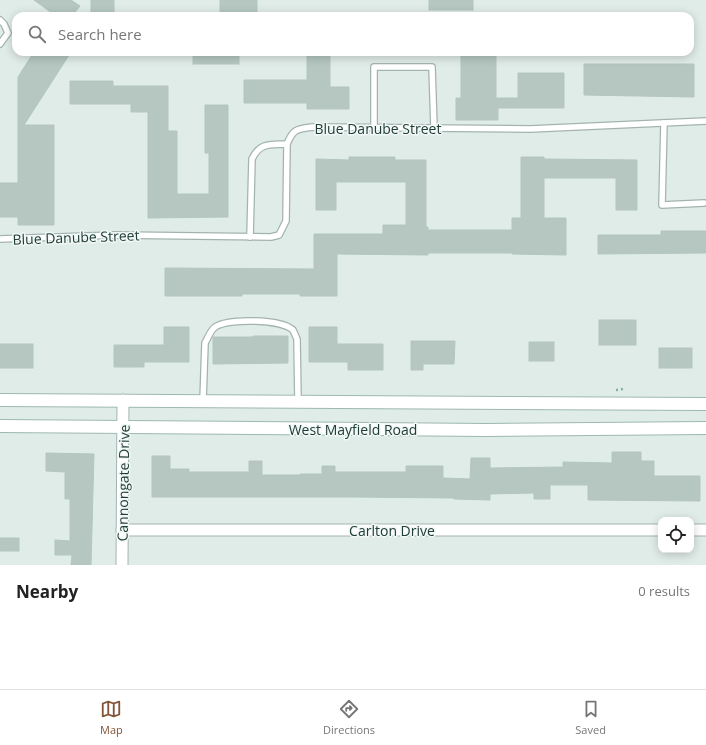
<!DOCTYPE html>
<html lang="en">
<head>
<meta charset="utf-8">
<style>
	:root { --surface:#fff; --page:#f6f6f6; --text:#222; --muted:#767676; --line:#e0e0e0; --accent:#825438 }
	body { margin:0; font-family:"Open Sans",sans-serif; background:var(--page); color:var(--text) }
	.controls { position:absolute; right:12px; bottom:12px; display:grid; overflow:hidden; border-radius:8px; box-shadow:0 2px 10px #0003 }
	.controls button { width:36px; height:36px; display:grid; place-items:center; padding:0; border:0; border-bottom:1px solid var(--line); background:var(--surface); color:var(--text); font:20px sans-serif }
	.list { margin:0; padding:0; list-style:none }
	h2 { display:flex; justify-content:space-between; align-items:center; height:52px; margin:0; padding:0 16px; font-size:17px }
	h2 small { font-size:13px; font-weight:400; color:var(--muted) }
	.icon { flex:none; width:22px; height:22px; fill:none; stroke:currentColor; stroke-width:2; stroke-linecap:round; stroke-linejoin:round }
	.map { position:relative; flex:none; width:706px; height:565px; overflow:hidden }
	.search { position:absolute; background:var(--surface); box-shadow:0 2px 10px #0003; left:12px; right:12px; top:12px; height:44px; display:flex; align-items:center; gap:10px; box-sizing:border-box; padding:0 14px; border-radius:12px; color:var(--muted); font-size:15px }
	.sheet { height:124px; background:var(--surface) }
	nav { display:flex; justify-content:space-around; align-items:center; box-sizing:border-box; height:56px; border-top:1px solid var(--line); background:var(--surface); font-size:11px; color:var(--muted) }
	nav a { display:grid; justify-items:center; gap:2px }
	nav .on { color:var(--accent) }
	.map>svg:first-child { display:block }
</style>
</head>
<body>
<div class="map">
<svg width="706" height="565" viewBox="0 0 706 565">
	<rect width="100%" height="100%" fill="#e0ece8"/>
	<g fill="#b6c7c2" stroke="#b3c6c0">
		<path d="M 34,0 L 71,0 L 80,6 L 72,16 L 56,16 Z"/>
		<rect x="91" y="0" width="23" height="16"/>
		<rect x="220" y="0" width="37" height="16"/>
		<rect x="429" y="0" width="44" height="10"/>
		<path d="M 34,52 L 71,52 L 24,125 L 54,125 L 54,225 L 18,225 L 18,217 L 0,217 L 0,183 L 18,183 L 18,77 Z"/>
		<rect x="193" y="52" width="46" height="12"/>
		<path d="M 307,52 L 330,52 L 330,87 L 349,87 L 349,109 L 307,109 L 307,103 L 244,103 L 244,80 L 307,80 Z"/>
		<path d="M 461,54 L 496,54 L 496,98 L 518,98 L 518,73 L 564,73 L 564,108 L 498,108 L 498,120 L 456,120 L 456,98 L 461,98 Z"/>
		<path d="M 584,64 L 694,64 L 694,97 L 584,95 Z"/>
		<path d="M 70,81 L 113,81 L 113,86 L 168,86 L 168,131 L 177,131 L 177,194 L 209,194 L 209,153 L 205,153 L 205,105 L 228,105 L 228,217 L 148,218 L 148,112 L 131,112 L 131,104 L 70,104 Z"/>
		<path d="M 349,157 L 395,157 L 395,160 L 426,160 L 426,227 L 428,227 L 428,230 L 512,230 L 512,218 L 521,218 L 521,157 L 544,157 L 544,159 L 637,160 L 637,210 L 616,210 L 616,178 L 544,178 L 544,218 L 566,218 L 566,255 L 512,254 L 512,253 L 428,253 L 428,255 L 337,254 L 337,296 L 300,296 L 300,294 L 242,294 L 242,296 L 165,296 L 165,268 L 314,269 L 314,234 L 383,234 L 383,225 L 406,225 L 406,182 L 336,182 L 336,210 L 316,210 L 316,159 L 349,160 Z"/>
		<path d="M 661,231 L 706,231 L 706,253 L 598,254 L 598,235 L 661,235 Z"/>
		<rect x="599" y="320" width="37" height="25"/>
		<path d="M 164,327 L 189,327 L 189,362 L 144,362 L 144,367 L 114,367 L 114,345 L 164,345 Z"/>
		<path d="M 309,327 L 337,327 L 337,344 L 383,344 L 383,370 L 348,370 L 348,362 L 309,362 Z"/>
		<path d="M 253,336 L 288,336 L 288,363 L 213,364 L 213,337 L 253,337 Z"/>
		<path d="M 411,341 L 455,341 L 454,364 L 423,364 L 423,370 L 411,370 Z"/>
		<rect x="529" y="342" width="25" height="19"/>
		<rect x="0" y="344" width="33" height="24"/>
		<rect x="659" y="348" width="33" height="20"/>
		<path d="M 612,452 L 641,452 L 641,461 L 654,461 L 654,476 L 700,476 L 700,501 L 588,500 L 588,485 L 550,485 L 550,499 L 534,499 L 534,493 L 490,494 L 490,500 L 454,499 L 454,498 L 353,497 L 152,497 L 152,456 L 170,456 L 170,469 L 189,469 L 189,472 L 249,472 L 249,461 L 262,461 L 262,475 L 300,475 L 300,474 L 322,474 L 322,466 L 335,466 L 335,472 L 406,472 L 406,466 L 443,466 L 443,478 L 470,479 L 471,458 L 490,458 L 490,468 L 563,467 L 563,462 L 612,463 Z"/>
		<path d="M 46,453 L 94,454 L 91,565 L 71,565 L 72,555 L 55,555 L 55,540 L 70,541 L 70,499 L 65,499 L 65,472 L 46,471 Z"/>
		<rect x="0" y="538" width="19" height="13"/>
	</g>
	<g fill="none" stroke-linecap="round" stroke-linejoin="round">
		<g stroke="#a3b4b0" stroke-width="8">
			<g id="service">
				<path d="M 0,20 L 4,24 L 8,33 L 0,44"/>
				<path d="M 664,123 L 662,205 L 704,203"/>
				<path d="M 374,128 L 374,67 L 432,67 L 434,128"/>
				<path d="M 250,237 L 252,159 C 260,142 270,145 287,144"/>
				<path d="M 0,239 L 116,235 L 271,237 L 279,235 L 286,221 L 287,144 C 293,129 297,129 312,127 L 530,129 L 706,121"/>
				<path d="M 203,401 L 205,343 C 208,338 210,331 215,327 C 229,318 281,319 293,330 L 297,339 L 298,401"/>
			</g>
		</g>
		<g stroke="#a3b4b0" stroke-width="13">
			<g id="minor">
				<path d="M 122,530 L 661,530"/>
				<path d="M 691,530 L 706,530"/>
				<path d="M 122,565 L 123,400"/>
			</g>
		</g>
		<g stroke="#9eb8b2" stroke-width="14">
			<g id="secondary">
				<path d="M 0,400 L 706,404"/>
				<path d="M 0,426 L 486,430 L 706,428"/>
			</g>
		</g>
		<path stroke="#7fb1a8" stroke-width="2.5" stroke-dasharray="2 3" stroke-linecap="butt" d="M 616,390 L 623,389"/>
		<use href="#service" stroke="#fff" stroke-width="5.5"/>
		<use href="#minor" stroke="#fff" stroke-width="11"/>
		<use href="#secondary" stroke="#fff" stroke-width="12"/>
	</g>
	<g text-anchor="middle" dominant-baseline="central" stroke-width="3" stroke-linejoin="round" paint-order="stroke">
		<g font-size="14" fill="#203d39" stroke="#f1f8f5">
			<text x="378" y="128">Blue Danube Street</text>
			<text transform="translate(76 237) rotate(-2)">Blue Danube Street</text>
			<text x="353" y="429">West Mayfield Road</text>
			<text transform="translate(123 483) rotate(-89)">Cannongate Drive</text>
			<text x="392" y="530">Carlton Drive</text>
		</g>
	</g>
</svg>
<div class="controls">
<button><svg class="icon" aria-label="locate" viewBox="0 0 24 24"><circle cx="12" cy="12" r="6"/><path d="M12 2v4M12 18v4M2 12h4M18 12h4"/></svg></button>
</div>
<div class="search"><svg class="icon" aria-label="search" viewBox="0 0 24 24"><circle cx="10" cy="10" r="6"/><path d="M15 15l6 6"/></svg>Search here</div>
</div>
<section class="sheet">
<h2>Nearby<small>0 results</small></h2>
<ul class="list">
</ul>
</section>
<nav>
<a class="on"><svg class="icon" aria-label="map" viewBox="0 0 24 24"><path d="M3 6l6-2 6 2 6-2v14l-6 2-6-2-6 2zM9 4v14M15 6v14"/></svg>Map</a>
<a><svg class="icon" aria-label="directions" viewBox="0 0 24 24"><path d="M12 3l9 9-9 9-9-9zM9 14v-3h6M13 9l2 2-2 2"/></svg>Directions</a>
<a><svg class="icon" aria-label="saved" viewBox="0 0 24 24"><path d="M7 4h10v16l-5-4-5 4z"/></svg>Saved</a>
</nav>
</body>
</html>
